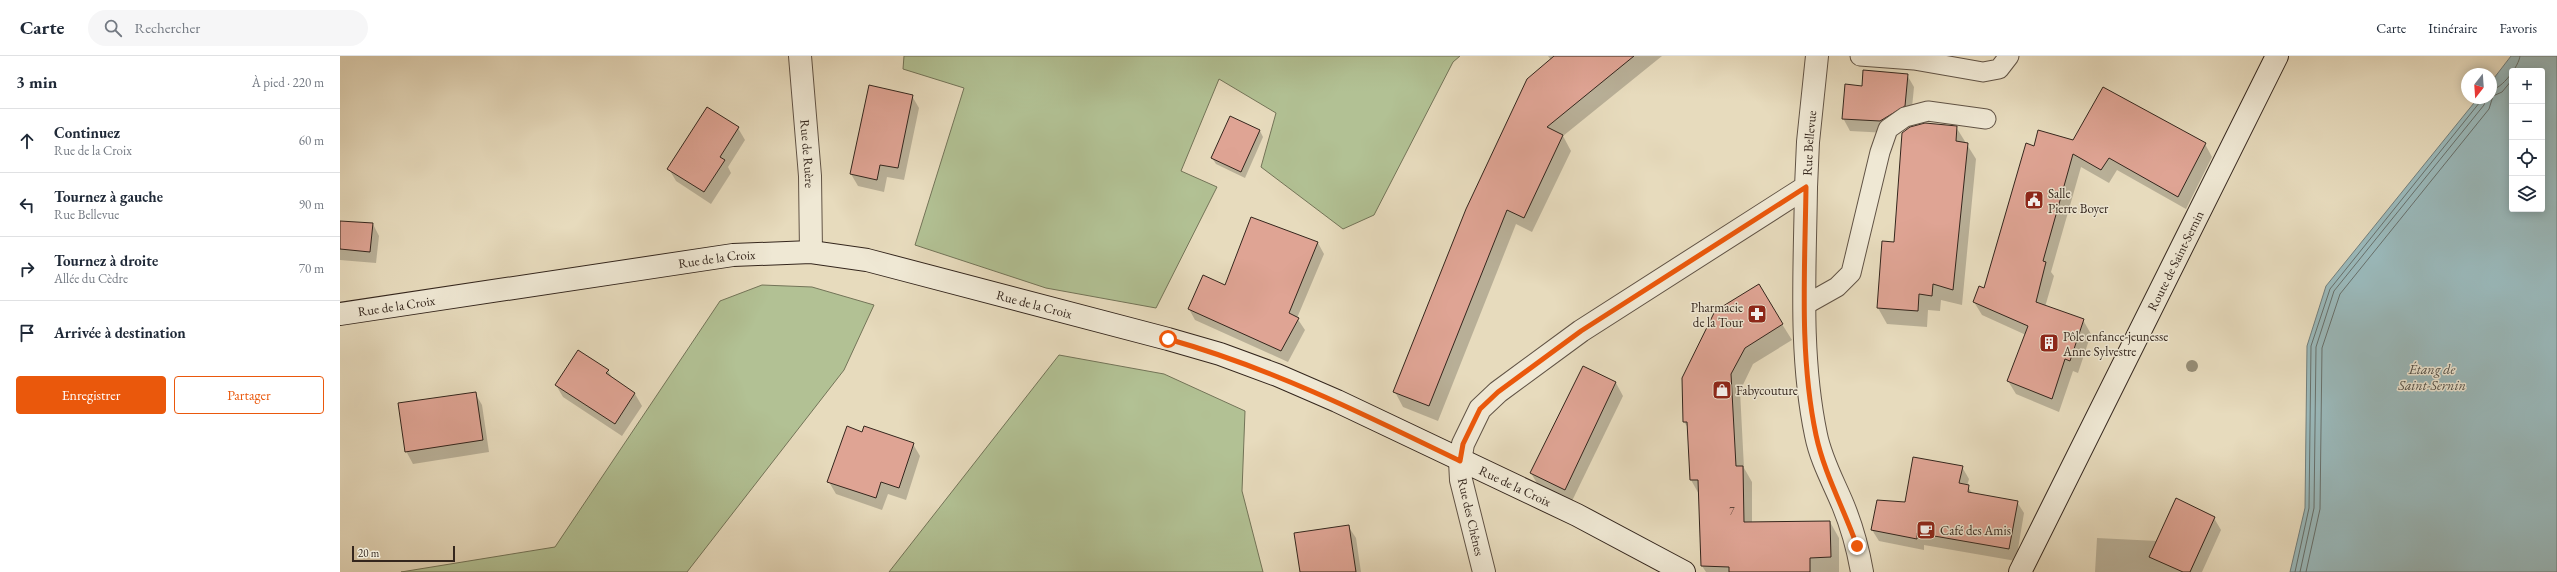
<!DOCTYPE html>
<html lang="fr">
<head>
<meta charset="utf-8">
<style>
	:root { --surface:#fff; --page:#f6f6f7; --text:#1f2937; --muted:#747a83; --line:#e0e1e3; --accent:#ea580c }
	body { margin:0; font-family:"EB Garamond",serif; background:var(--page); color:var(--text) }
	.controls { position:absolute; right:12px; top:12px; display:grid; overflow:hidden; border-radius:4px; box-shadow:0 2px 10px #0003 }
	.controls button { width:36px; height:36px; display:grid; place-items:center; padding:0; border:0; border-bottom:1px solid var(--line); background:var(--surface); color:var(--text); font:20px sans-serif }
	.compass { position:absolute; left:2121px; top:12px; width:36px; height:36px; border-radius:50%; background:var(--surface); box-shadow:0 2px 10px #0003; rotate:197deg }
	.scale { position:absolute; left:12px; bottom:10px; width:103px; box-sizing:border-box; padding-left:4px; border:2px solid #34261d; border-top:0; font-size:11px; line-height:14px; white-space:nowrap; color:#34261d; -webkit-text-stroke:3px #efe8d4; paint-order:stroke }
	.stop { position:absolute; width:12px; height:12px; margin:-9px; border:3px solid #ea580c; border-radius:50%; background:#fff }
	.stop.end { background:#ea580c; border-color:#fff; box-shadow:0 1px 4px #0008 }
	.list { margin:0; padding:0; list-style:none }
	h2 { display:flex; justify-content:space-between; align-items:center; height:52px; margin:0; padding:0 16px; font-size:17px }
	h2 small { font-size:13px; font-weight:400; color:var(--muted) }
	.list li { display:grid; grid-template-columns:26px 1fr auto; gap:12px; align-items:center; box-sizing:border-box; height:64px; padding:0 16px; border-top:1px solid var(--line) }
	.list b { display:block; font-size:15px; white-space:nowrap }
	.list p { margin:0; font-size:13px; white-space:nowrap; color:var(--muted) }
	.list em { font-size:13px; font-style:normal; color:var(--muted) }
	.actions { display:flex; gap:8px; padding:12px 16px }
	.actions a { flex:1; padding:9px 0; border:1px solid var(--accent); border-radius:4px; text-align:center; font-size:14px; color:var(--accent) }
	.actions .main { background:var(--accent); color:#fff }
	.icon { flex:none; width:22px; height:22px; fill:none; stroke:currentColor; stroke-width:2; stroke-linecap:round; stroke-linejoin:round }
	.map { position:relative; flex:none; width:2217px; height:516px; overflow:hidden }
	header { display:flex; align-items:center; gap:24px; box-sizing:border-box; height:56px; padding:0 20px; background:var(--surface); border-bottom:1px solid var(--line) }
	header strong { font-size:19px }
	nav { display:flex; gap:22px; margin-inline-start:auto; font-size:14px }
	.search { width:280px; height:36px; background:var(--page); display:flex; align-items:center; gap:10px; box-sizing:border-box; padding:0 14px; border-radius:22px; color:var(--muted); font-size:15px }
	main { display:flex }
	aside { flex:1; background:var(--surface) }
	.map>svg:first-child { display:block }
</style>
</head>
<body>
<header>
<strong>Carte</strong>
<div class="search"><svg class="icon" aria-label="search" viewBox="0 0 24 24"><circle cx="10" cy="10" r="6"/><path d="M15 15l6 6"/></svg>Rechercher</div>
<nav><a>Carte</a><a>Itinéraire</a><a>Favoris</a></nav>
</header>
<main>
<aside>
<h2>3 min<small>À pied · 220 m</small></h2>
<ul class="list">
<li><svg class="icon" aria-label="ahead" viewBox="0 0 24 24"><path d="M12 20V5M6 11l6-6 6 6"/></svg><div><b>Continuez</b><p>Rue de la Croix</p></div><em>60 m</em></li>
<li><svg class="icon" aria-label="left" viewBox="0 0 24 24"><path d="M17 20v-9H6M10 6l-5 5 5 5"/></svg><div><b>Tournez à gauche</b><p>Rue Bellevue</p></div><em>90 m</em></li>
<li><svg class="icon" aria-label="right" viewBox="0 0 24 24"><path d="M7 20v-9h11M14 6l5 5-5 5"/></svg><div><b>Tournez à droite</b><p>Allée du Cèdre</p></div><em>70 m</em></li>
<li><svg class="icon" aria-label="arrive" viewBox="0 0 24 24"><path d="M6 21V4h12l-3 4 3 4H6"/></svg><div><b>Arrivée à destination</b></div></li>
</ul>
<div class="actions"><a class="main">Enregistrer</a><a>Partager</a></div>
</aside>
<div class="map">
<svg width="2217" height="516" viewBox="0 0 2217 516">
	<rect width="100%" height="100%" fill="#e7dbbd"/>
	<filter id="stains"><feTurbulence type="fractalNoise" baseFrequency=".005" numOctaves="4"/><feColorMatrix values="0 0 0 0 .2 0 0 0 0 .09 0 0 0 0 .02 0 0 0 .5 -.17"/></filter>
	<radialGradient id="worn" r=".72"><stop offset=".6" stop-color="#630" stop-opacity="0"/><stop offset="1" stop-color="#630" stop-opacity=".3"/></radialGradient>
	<g fill="#b2c194" stroke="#737458">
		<path d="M 564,0 L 1120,0 L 1113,6 L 1034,159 L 1003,173 L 921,111 L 936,57 L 879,23 L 841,115 L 877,131 L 816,252 L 706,232 L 575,189 L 624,32 L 563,13 Z"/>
		<path d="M 422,229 L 472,231 L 534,249 L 504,314 L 347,516 L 61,516 L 215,491 L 380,245 Z"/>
		<path d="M 719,299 L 824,318 L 905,355 L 902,435 L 923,516 L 549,516 Z"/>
	</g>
	<path fill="#9ab9bb" stroke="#717e7c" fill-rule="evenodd" d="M 2171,0 L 2217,0 L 2217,516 L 1950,516 L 1965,452 L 1967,290 L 1986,230 L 2138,42 L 2151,42 L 2151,26 ZM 2172,15 L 2202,15 L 2202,153 L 2172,153 Z"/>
	<g fill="#0003">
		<path d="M 1208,0 L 1322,0 L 1223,80 L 1231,95 L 1192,176 L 1176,168 L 1098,365 L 1063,351 L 1055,336 L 1211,4 Z"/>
		<path d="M 1567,19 L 1574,31 L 1571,62 L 1548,77 L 1510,75 L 1503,62 L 1523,31 Z"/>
		<path d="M 572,40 L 579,52 L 564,124 L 547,121 L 544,136 L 518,130 L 511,118 Z"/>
		<path d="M 1616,71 L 1636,103 L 1622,249 L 1601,244 L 1600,255 L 1588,254 L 1587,271 L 1547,268 L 1538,252 L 1555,187 Z"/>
		<path d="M 398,72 L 405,84 L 388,111 L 391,117 L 371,148 L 336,125 L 329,113 Z"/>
		<path d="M 920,75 L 923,81 L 905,122 L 876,108 L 872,102 Z"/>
		<path d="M 1734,85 L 1865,88 L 1872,101 L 1846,153 L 1777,114 L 1769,127 L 1741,111 L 1711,216 L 1714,220 L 1705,251 L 1743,264 L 1751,278 L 1738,317 L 1733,315 L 1719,356 L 1676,338 L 1668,325 L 1686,279 L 1642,259 L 1634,246 L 1645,233 L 1695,91 Z"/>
		<path d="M 911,162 L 978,187 L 984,198 L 957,262 L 965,274 L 948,306 L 855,264 L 849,253 L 886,230 Z"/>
		<path d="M 0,166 L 33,168 L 39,180 L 36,207 L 0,204 Z"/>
		<path d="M 1418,230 L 1452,284 L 1413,308 L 1400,335 L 1404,412 L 1412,426 L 1412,467 L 1490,466 L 1499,482 L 1499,516 L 1366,516 L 1362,510 L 1360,440 L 1351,424 L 1349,373 L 1344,366 Z"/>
		<path d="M 1243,311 L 1276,327 L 1283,340 L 1232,445 L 1198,429 L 1191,417 Z"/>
		<path d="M 268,315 L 273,323 L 295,338 L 302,350 L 282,380 L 223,341 L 216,329 Z"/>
		<path d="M 135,337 L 142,349 L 149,396 L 73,408 L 66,395 Z"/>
		<path d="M 523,377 L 573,388 L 580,400 L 566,444 L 548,438 L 542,454 L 496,438 L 489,426 Z"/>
		<path d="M 1622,411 L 1629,423 L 1627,430 L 1633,438 L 1677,446 L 1684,457 L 1676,505 L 1584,489 L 1584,494 L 1539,485 L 1532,474 L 1565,447 Z"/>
		<path d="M 1874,462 L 1881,474 L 1862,516 L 1755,516 L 1757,482 L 1817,485 Z"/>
		<path d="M 1008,470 L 1016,482 L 1021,516 L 961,516 Z"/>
	</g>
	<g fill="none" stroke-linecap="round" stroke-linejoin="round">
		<g stroke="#67706c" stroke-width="1">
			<path d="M 2151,34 C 2162,33 2179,10 2180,0"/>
			<path d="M 1955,516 L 1969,452 L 1971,290 L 1990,233 L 2140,46 L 2141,42"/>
			<path d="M 1960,516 L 1974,452 L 1976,291 L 1994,235 L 2144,49 L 2146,42"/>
			<path d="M 1966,516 L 1980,453 L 1982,292 L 2000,238 L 2149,53 L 2153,40 L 2162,36 L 2172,24"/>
		</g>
	</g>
	<g fill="#dfa494" stroke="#34261d">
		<path d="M 1214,0 L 1294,0 L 1207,71 L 1223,79 L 1184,162 L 1167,154 L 1089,350 L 1053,336 L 1126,153 L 1187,23 Z"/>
		<path d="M 1523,14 L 1568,18 L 1565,50 L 1540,65 L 1502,63 L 1505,28 L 1522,30 Z"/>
		<path d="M 529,29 L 573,39 L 558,112 L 540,109 L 537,124 L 510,118 Z"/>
		<path d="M 1763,31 L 1866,87 L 1838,141 L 1769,102 L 1761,114 L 1733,98 L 1703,205 L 1706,206 L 1696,246 L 1744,263 L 1730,305 L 1725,303 L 1712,343 L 1667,325 L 1688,270 L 1633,246 L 1639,230 L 1644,232 L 1686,87 L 1694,90 L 1698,74 L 1733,84 Z"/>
		<path d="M 367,51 L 399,71 L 380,101 L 385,104 L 364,136 L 327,113 Z"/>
		<path d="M 890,60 L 920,74 L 901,116 L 871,102 Z"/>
		<path d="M 1585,67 L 1617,70 L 1616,85 L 1628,87 L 1613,234 L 1593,228 L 1592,240 L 1579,238 L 1578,255 L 1537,252 L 1542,185 L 1554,186 L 1562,77 L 1570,71 Z"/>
		<path d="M 911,161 L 978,186 L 949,257 L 959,262 L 941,295 L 848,253 L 863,219 L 885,229 Z"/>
		<path d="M 0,165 L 33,167 L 30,196 L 0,193 Z"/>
		<path d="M 1419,228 L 1443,268 L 1405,292 L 1391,318 L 1396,410 L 1403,410 L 1404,466 L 1490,465 L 1491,501 L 1470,502 L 1470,516 L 1389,516 L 1389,511 L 1361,510 L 1358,424 L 1350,424 L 1347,366 L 1343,366 L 1342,322 L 1375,255 Z"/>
		<path d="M 238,294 L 269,314 L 266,317 L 295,337 L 275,368 L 215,329 Z"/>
		<path d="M 1243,310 L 1276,326 L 1225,434 L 1190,417 Z"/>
		<path d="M 136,336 L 143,384 L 65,396 L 58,347 Z"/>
		<path d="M 507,370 L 522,376 L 524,370 L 574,387 L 559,432 L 541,426 L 536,442 L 487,426 Z"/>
		<path d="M 1573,401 L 1623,410 L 1619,427 L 1629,429 L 1628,436 L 1678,445 L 1669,493 L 1577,477 L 1577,483 L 1531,474 L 1537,444 L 1565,446 Z"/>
		<path d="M 1836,442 L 1875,461 L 1850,516 L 1843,516 L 1809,501 Z"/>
		<path d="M 1009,469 L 1016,516 L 960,516 L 954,477 Z"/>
	</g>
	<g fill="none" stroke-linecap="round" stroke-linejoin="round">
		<g stroke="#615345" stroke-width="21">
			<g id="lane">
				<path d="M 1520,0 L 1574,4 L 1643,16 L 1659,13 L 1669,0"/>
				<path d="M 1465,249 L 1497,231 L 1511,217 L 1540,96 L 1548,73 L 1565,61 L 1588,55 L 1646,63"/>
			</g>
		</g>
		<g stroke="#615345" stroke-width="24">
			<g id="street">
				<path id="s1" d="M 460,0 L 470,120 L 471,196"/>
				<path d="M 1466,131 C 1465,213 1459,298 1476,379 C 1481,404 1493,425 1503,449 C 1512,471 1518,493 1522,516"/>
				<path id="s2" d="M 1144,516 L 1121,424 L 1120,405 L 1123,388 L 1140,353 L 1158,336 L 1241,275 L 1466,131 L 1468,86 L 1477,0"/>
			</g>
		</g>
		<g stroke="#34261d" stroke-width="24">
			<g id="secondary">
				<path id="s3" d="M 0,258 L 393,199 L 471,196 L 527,204 L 828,283 L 880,298 L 937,319 L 997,345 L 1237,459 L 1344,516"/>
				<path id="s4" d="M 1680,516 L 1937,0"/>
			</g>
		</g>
		<use href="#lane" stroke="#efe8d4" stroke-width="19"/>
		<use href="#street" stroke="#efe8d4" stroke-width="22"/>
		<use href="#secondary" stroke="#efe8d4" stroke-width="22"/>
	</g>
	<circle fill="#968d76" cx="1852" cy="310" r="6"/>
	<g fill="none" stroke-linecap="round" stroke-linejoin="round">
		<path stroke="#ea580c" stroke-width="5" d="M 828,283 C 931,312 1024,358 1120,405 L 1123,388 L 1140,353 L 1158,336 L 1241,275 L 1466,131 C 1465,213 1459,298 1476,379 C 1484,417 1504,453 1517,490"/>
	</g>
	<defs>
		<g id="civic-square" transform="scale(1)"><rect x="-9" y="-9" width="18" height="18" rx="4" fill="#8f2418" stroke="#efe8d4"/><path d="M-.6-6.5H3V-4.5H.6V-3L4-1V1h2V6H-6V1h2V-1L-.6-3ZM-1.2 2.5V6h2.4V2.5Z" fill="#fff"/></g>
		<g id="pharmacy-square" transform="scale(1)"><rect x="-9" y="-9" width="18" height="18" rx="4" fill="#8f2418" stroke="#efe8d4"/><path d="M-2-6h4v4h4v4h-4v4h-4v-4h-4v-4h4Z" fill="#fff"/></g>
		<g id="building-square" transform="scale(1)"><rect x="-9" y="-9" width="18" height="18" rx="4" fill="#8f2418" stroke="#efe8d4"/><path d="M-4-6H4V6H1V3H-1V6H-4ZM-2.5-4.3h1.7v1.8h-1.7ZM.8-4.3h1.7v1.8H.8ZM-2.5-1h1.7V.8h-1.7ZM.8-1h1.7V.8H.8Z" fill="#fff"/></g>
		<g id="shop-square" transform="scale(1)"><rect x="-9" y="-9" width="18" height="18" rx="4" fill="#8f2418" stroke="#efe8d4"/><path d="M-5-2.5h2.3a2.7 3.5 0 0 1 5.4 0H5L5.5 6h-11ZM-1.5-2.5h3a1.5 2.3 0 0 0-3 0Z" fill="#fff"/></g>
		<g id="cafe-square" transform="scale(1)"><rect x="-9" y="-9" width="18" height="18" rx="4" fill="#8f2418" stroke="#efe8d4"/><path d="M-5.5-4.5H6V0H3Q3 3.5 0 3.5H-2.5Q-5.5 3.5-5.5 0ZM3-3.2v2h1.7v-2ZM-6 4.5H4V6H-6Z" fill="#fff"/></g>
	</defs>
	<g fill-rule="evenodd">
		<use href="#civic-square" x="1694" y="144"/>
		<use href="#pharmacy-square" x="1417" y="258"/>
		<use href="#building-square" x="1709" y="287"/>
		<use href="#shop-square" x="1382" y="334"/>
		<use href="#cafe-square" x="1586" y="474"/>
	</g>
	<g text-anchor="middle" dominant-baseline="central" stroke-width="3" stroke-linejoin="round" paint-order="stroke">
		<g font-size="11" fill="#5f463b">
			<text x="1392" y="455">7</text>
		</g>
		<g font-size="13" fill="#34261d" stroke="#efe8d4">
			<text stroke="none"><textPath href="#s2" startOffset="609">Rue Bellevue</textPath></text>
			<text stroke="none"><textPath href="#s1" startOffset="98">Rue de Ruère</textPath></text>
			<text stroke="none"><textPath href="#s3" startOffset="381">Rue de la Croix</textPath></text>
			<text stroke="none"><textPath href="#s4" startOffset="348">Route de Saint-Sernin</textPath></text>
			<text stroke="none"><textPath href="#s3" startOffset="705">Rue de la Croix</textPath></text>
			<text stroke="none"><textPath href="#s3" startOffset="57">Rue de la Croix</textPath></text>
			<text stroke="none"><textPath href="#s3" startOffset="1221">Rue de la Croix</textPath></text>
			<text transform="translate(1131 461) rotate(77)">Rue des Chênes</text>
		</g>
		<g font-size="13" fill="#34261d" stroke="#efe8d4" text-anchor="start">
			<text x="1708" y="137">Salle<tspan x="1708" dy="15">Pierre Boyer</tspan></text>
			<text x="1403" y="251" text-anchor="end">Pharmacie<tspan x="1403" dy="15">de la Tour</tspan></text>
			<text x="1723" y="280">Pôle enfance-jeunesse<tspan x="1723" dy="15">Anne Sylvestre</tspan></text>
			<text x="1396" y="334">Fabycouture</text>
			<text x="1600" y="474">Café des Amis</text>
		</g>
		<g font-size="14" font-style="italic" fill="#4e4b44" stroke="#efe8d4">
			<text x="2092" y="313">Étang de<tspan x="2092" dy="16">Saint-Sernin</tspan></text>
		</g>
	</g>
	<rect width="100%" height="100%" filter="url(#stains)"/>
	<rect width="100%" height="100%" fill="url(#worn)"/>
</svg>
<div class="controls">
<button>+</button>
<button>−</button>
<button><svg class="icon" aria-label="locate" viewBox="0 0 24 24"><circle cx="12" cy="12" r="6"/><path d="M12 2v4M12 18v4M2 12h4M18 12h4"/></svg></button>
<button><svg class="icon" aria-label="layers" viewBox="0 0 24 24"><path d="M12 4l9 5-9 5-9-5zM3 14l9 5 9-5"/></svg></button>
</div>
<svg class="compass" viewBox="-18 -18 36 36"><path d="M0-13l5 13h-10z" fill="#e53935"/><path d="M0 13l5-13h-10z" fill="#747a83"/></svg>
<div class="scale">20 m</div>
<div class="stop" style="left:828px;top:283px"></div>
<div class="stop end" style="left:1517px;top:490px"></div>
</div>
</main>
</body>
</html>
